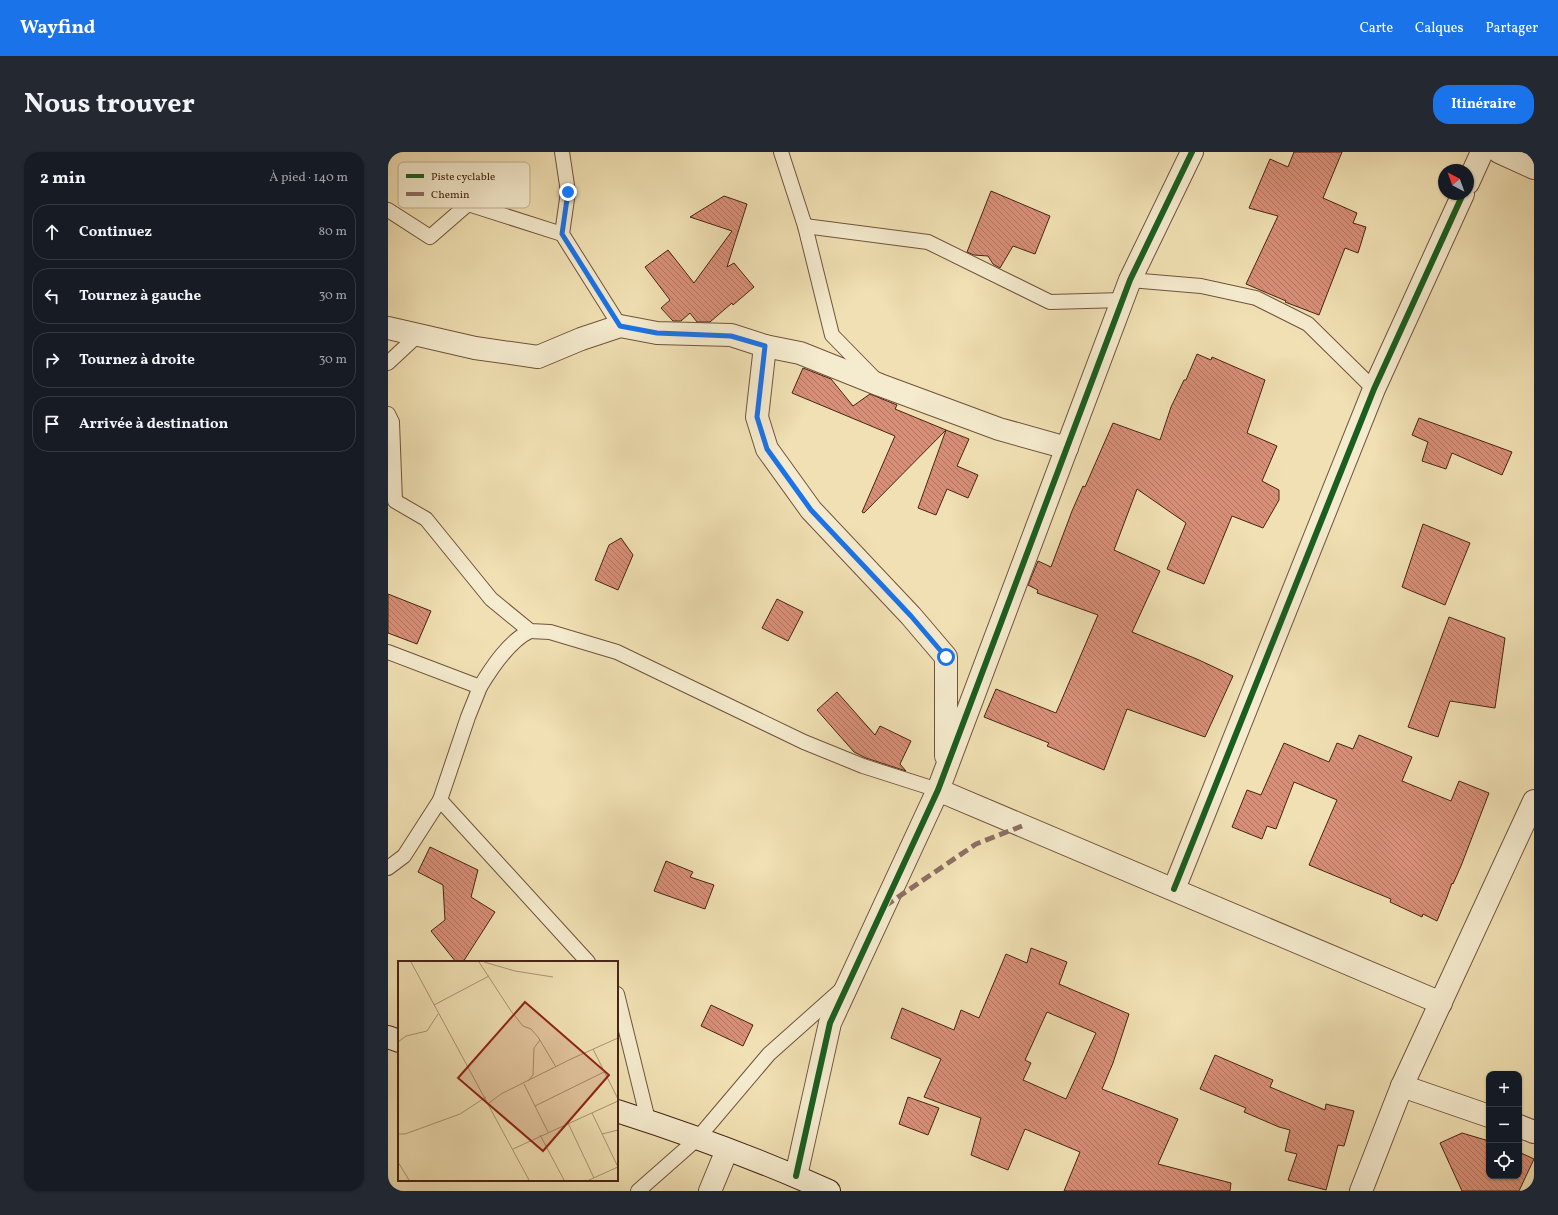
<!DOCTYPE html>
<html lang="fr">
<head>
<meta charset="utf-8">
<style>
	:root { --surface:#171b24; --page:#242831; --text:#f1f3f6; --muted:#9ea1a6; --line:#363941; --accent:#1a73e8 }
	body { margin:0; font-family:Vollkorn,serif; background:var(--page); color:var(--text) }
	.controls { position:absolute; right:12px; bottom:12px; display:grid; overflow:hidden; border-radius:8px; box-shadow:0 1px 3px #0004 }
	.controls button { width:36px; height:36px; display:grid; place-items:center; padding:0; border:0; border-bottom:1px solid var(--line); background:var(--surface); color:var(--text); font:20px sans-serif }
	.compass { position:absolute; left:1050px; top:12px; width:36px; height:36px; border-radius:50%; background:var(--surface); box-shadow:0 1px 3px #0004; rotate:319deg }
	.stop { position:absolute; width:12px; height:12px; margin:-9px; border:3px solid #1a73e8; border-radius:50%; background:#fff }
	.stop.end { background:#1a73e8; border-color:#fff; box-shadow:0 1px 4px #0008 }
	.list { margin:0; padding:0; list-style:none }
	h2 { display:flex; justify-content:space-between; align-items:center; height:52px; margin:0; padding:0 16px; font-size:17px }
	h2 small { font-size:13px; font-weight:400; color:var(--muted) }
	.list li { display:grid; grid-template-columns:26px 1fr auto; gap:12px; align-items:center; box-sizing:border-box; height:56px; margin:0 8px 8px; padding:0 8px; border:1px solid var(--line); border-radius:16px }
	.list b { display:block; font-size:15px; white-space:nowrap }
	.list em { font-size:13px; font-style:normal; color:var(--muted) }
	.icon { flex:none; width:22px; height:22px; fill:none; stroke:currentColor; stroke-width:2; stroke-linecap:round; stroke-linejoin:round }
	.map { position:relative; flex:none; width:1146px; height:1039px; overflow:hidden; border-radius:16px }
	header { display:flex; align-items:center; gap:24px; box-sizing:border-box; height:56px; padding:0 20px; background:var(--accent); color:#fff }
	header strong { font-size:19px }
	nav { display:flex; gap:22px; margin-inline-start:auto; font-size:14px }
	.intro { display:flex; align-items:center; justify-content:space-between; box-sizing:border-box; height:96px; padding:0 24px }
	h1 { margin:0; font-size:28px }
	.button { padding:10px 18px; border-radius:16px; background:var(--accent); color:#fff; font-size:14px; font-weight:700 }
	main { display:flex; gap:24px; padding:0 24px }
	aside { flex:1; background:var(--surface); border-radius:16px; box-shadow:0 1px 3px #0004 }
	.map>svg:first-child { display:block }
</style>
</head>
<body>
<header>
<strong>Wayfind</strong>
<nav><a>Carte</a><a>Calques</a><a>Partager</a></nav>
</header>
<div class="intro"><h1>Nous trouver</h1><a class="button">Itinéraire</a></div>
<main>
<aside>
<h2>2 min<small>À pied · 140 m</small></h2>
<ul class="list">
<li><svg class="icon" aria-label="ahead" viewBox="0 0 24 24"><path d="M12 20V5M6 11l6-6 6 6"/></svg><div><b>Continuez</b></div><em>80 m</em></li>
<li><svg class="icon" aria-label="left" viewBox="0 0 24 24"><path d="M17 20v-9H6M10 6l-5 5 5 5"/></svg><div><b>Tournez à gauche</b></div><em>30 m</em></li>
<li><svg class="icon" aria-label="right" viewBox="0 0 24 24"><path d="M7 20v-9h11M14 6l5 5-5 5"/></svg><div><b>Tournez à droite</b></div><em>30 m</em></li>
<li><svg class="icon" aria-label="arrive" viewBox="0 0 24 24"><path d="M6 21V4h12l-3 4 3 4H6"/></svg><div><b>Arrivée à destination</b></div></li>
</ul>
</aside>
<div class="map">
<svg width="1146" height="1039" viewBox="0 0 1146 1039">
	<defs>
		<pattern id="building-back-hatch" width="6" height="6" patternUnits="userSpaceOnUse"><rect width="6" height="6" fill="#d88f78"/><path d="M-1 5l2 2M0 0l6 6M5-1l2 2" fill="none" stroke="#b17561"/></pattern>
	</defs>
	<rect width="100%" height="100%" fill="#f0e0b3"/>
	<filter id="stains"><feTurbulence type="fractalNoise" baseFrequency=".005" numOctaves="4"/><feColorMatrix values="0 0 0 0 .2 0 0 0 0 .09 0 0 0 0 .02 0 0 0 .5 -.17"/></filter>
	<radialGradient id="worn" r=".72"><stop offset=".6" stop-color="#630" stop-opacity="0"/><stop offset="1" stop-color="#630" stop-opacity=".3"/></radialGradient>
	<g fill="url(#building-back-hatch)" stroke="#472414" fill-rule="evenodd">
		<path d="M 906,0 L 954,0 L 935,46 L 969,61 L 965,71 L 978,75 L 970,101 L 957,96 L 931,163 L 897,150 L 898,149 L 858,132 L 890,64 L 861,56 L 882,7 L 900,15 Z"/>
		<path d="M 603,39 L 662,64 L 647,102 L 625,94 L 612,116 L 605,112 L 600,104 L 586,103 L 579,100 Z"/>
		<path d="M 336,44 L 359,52 L 339,115 L 346,111 L 366,135 L 345,153 L 344,151 L 322,170 L 309,170 L 302,161 L 293,169 L 285,169 L 273,156 L 282,148 L 257,115 L 280,98 L 306,131 L 344,79 L 302,65 Z"/>
		<path d="M 809,202 L 823,208 L 824,205 L 877,228 L 859,281 L 889,294 L 874,329 L 891,338 L 891,348 L 875,376 L 844,364 L 816,432 L 779,417 L 798,371 L 749,337 L 726,398 L 772,419 L 744,480 L 811,508 L 845,524 L 817,585 L 739,557 L 716,618 L 659,594 L 661,591 L 596,565 L 608,537 L 668,561 L 710,463 L 649,441 L 650,438 L 640,433 L 650,409 L 663,415 L 684,359 L 695,334 L 697,335 L 725,271 L 772,288 L 783,255 L 796,228 L 798,228 Z"/>
		<path d="M 415,216 L 443,227 L 465,254 L 482,242 L 509,253 L 507,257 L 558,278 L 476,361 L 474,360 L 507,284 L 404,241 Z"/>
		<path d="M 1031,266 L 1124,300 L 1114,323 L 1064,301 L 1058,317 L 1034,309 L 1040,290 L 1024,283 Z"/>
		<path d="M 558,278 L 581,287 L 569,314 L 590,323 L 580,346 L 559,337 L 548,363 L 530,356 Z"/>
		<path d="M 1035,372 L 1082,391 L 1057,453 L 1014,435 Z"/>
		<path d="M 233,386 L 245,403 L 230,438 L 207,428 L 221,393 Z"/>
		<path d="M 0,442 L 43,459 L 29,492 L 0,481 Z"/>
		<path d="M 389,447 L 415,460 L 400,489 L 374,476 Z"/>
		<path d="M 1061,465 L 1117,486 L 1107,556 L 1062,549 L 1050,585 L 1020,575 Z"/>
		<path d="M 449,540 L 487,583 L 492,574 L 523,589 L 512,612 L 518,619 L 478,606 L 466,600 L 429,558 Z"/>
		<path d="M 971,583 L 1024,605 L 1014,629 L 1063,649 L 1071,629 L 1101,641 L 1073,714 L 1065,732 L 1064,731 L 1059,745 L 1049,769 L 1035,762 L 1034,765 L 1002,750 L 1003,747 L 921,713 L 949,648 L 906,630 L 888,677 L 879,674 L 874,687 L 844,675 L 859,638 L 873,643 L 896,591 L 941,610 L 949,591 L 965,597 Z"/>
		<path d="M 42,695 L 90,718 L 83,745 L 107,760 L 75,810 L 68,810 L 43,779 L 57,768 L 55,733 L 30,720 Z"/>
		<path d="M 278,709 L 305,720 L 302,725 L 326,733 L 317,757 L 266,739 Z"/>
		<path d="M 643,796 L 679,810 L 671,832 L 741,862 L 725,911 L 714,937 L 790,967 L 770,1012 L 843,1031 L 842,1039 L 676,1039 L 692,1000 L 637,977 L 620,1018 L 583,1003 L 593,966 L 536,945 L 553,907 L 503,886 L 514,856 L 566,878 L 573,858 L 591,866 L 618,802 L 639,811 ZM 659,860 L 708,881 L 678,947 L 635,928 L 643,911 L 637,908 Z"/>
		<path d="M 323,853 L 365,873 L 355,894 L 313,874 Z"/>
		<path d="M 827,903 L 885,928 L 882,935 L 937,958 L 938,952 L 966,959 L 956,994 L 950,993 L 938,1038 L 900,1028 L 909,1002 L 897,999 L 902,978 L 891,975 L 856,960 L 858,956 L 812,937 Z"/>
		<path d="M 520,945 L 551,956 L 540,983 L 511,972 Z"/>
		<path d="M 1074,981 L 1101,989 L 1101,1024 L 1131,1024 L 1131,1000 L 1146,1007 L 1131,1039 L 1074,1039 L 1052,991 Z"/>
	</g>
	<g fill="none" stroke-linecap="round" stroke-linejoin="round">
		<g stroke="#71533c" stroke-width="16">
			<g id="lane">
				<path d="M 174,0 L 180,40 L 174,82 L 232,174"/>
				<path d="M 393,0 L 417,74 L 444,183 L 487,227"/>
				<path d="M 0,58 L 42,85 L 80,52 L 174,82"/>
				<path d="M 417,74 L 540,90 L 662,150 L 735,148"/>
				<path d="M 742,128 L 813,134 L 868,146 L 920,172 L 986,237"/>
				<path d="M 0,211 L 30,183"/>
				<path d="M 0,262 L 4,270 L 7,349 L 38,367 L 103,447 L 142,479 L 162,480 L 229,500 L 416,590 L 475,614 L 550,638"/>
				<path d="M 0,500 L 92,535 L 80,565 L 52,648 L 16,704 L 0,716"/>
				<path d="M 92,535 C 104,515 121,489 142,479"/>
				<path d="M 52,648 L 200,810"/>
				<path d="M 229,842 L 260,968"/>
				<path d="M 250,1039 L 309,987 L 381,902 L 454,837"/>
			</g>
		</g>
		<g stroke="#71533c" stroke-width="24">
			<g id="street">
				<path d="M 1111,0 L 1146,16"/>
				<path d="M 1080,31 L 1094,0"/>
				<path d="M 0,176 L 87,196 L 150,205 L 193,187 L 232,174 L 269,181 L 343,183 L 377,194 L 412,201 L 492,233 L 611,277 L 679,296"/>
				<path d="M 377,194 L 369,265 L 379,297 L 423,358 L 523,464 L 558,505 L 558,604"/>
				<path d="M 550,638 L 1053,851"/>
				<path d="M 786,737 L 986,237 L 1075,42"/>
				<path d="M 1014,934 L 1101,964"/>
				<path d="M 1131,974 L 1146,980"/>
				<path d="M 408,1024 L 442,871 L 550,638 L 742,128 L 804,0"/>
				<path d="M 322,1039 L 339,998"/>
				<path d="M 973,1039 L 1014,934 L 1146,649"/>
			</g>
		</g>
		<g stroke="#472414" stroke-width="24">
			<g id="secondary">
				<path d="M 0,885 L 11,889"/>
				<path d="M 229,959 C 301,982 372,1008 441,1039"/>
			</g>
		</g>
		<use href="#lane" stroke="#f5ebce" stroke-width="14"/>
		<use href="#street" stroke="#f5ebce" stroke-width="22"/>
		<use href="#secondary" stroke="#f5ebce" stroke-width="22"/>
		<path stroke="#8d6e63" stroke-width="5" stroke-dasharray="10 5" stroke-linecap="butt" d="M 497,754 L 588,692 L 634,674"/>
		<g stroke="#f5ebce" stroke-width="8">
			<g id="cycleway">
				<path d="M 786,737 L 986,237 L 1075,42"/>
				<path d="M 408,1024 L 442,871 L 550,638 L 742,128 L 804,0"/>
			</g>
		</g>
		<use href="#cycleway" stroke="#1b5e20" stroke-width="6"/>
	</g>
	<g fill="none" stroke-linecap="round" stroke-linejoin="round">
		<path stroke="#1a73e8" stroke-width="5" d="M 180,40 L 174,82 L 232,174 L 269,181 L 343,184 L 377,194 L 369,265 L 379,297 L 423,358 L 523,464 L 558,505"/>
	</g>
	<g transform="translate(10 809)">
		<rect width="220" height="220" fill="#f0e0b3"/>
		<path fill="none" stroke="#ac9573" stroke-width="1" d="M 13,1 L 131,219M 81,1 L 113,50 L 125,65 L 133,68 L 140,76 L 158,106M 86,1 L 117,10 L 155,16M 36,44 L 91,15M 0,81 L 8,75 L 29,70 L 40,53M 195,88 L 220,138M 130,120 L 135,114 L 136,87 L 142,79M 126,123 L 150,171M 91,142 L 103,133 L 173,98 L 220,77M 137,145 L 208,110M 194,152 L 220,206M 170,162 L 196,217M 0,173 L 7,173 L 62,153 L 88,136M 204,173 L 220,169M 142,174 L 166,219M 115,188 L 220,140M 0,201 L 11,219M 191,219 L 220,206"/>
		<path fill="#8f2418" fill-opacity="0.15" stroke="#8f2418" stroke-width="2" d="M 127,41 L 211,114 L 145,190 L 60,117 Z"/>
		<rect width="220" height="220" fill="none" stroke="#472414" stroke-width="2"/>
	</g>
	<rect x="10" y="10" width="132" height="46" rx="6" fill="#f5ebce" stroke="#c1af96" stroke-width="1"/>
	<rect x="18" y="22" width="18" height="4" fill="#1b5e20"/>
	<rect x="18" y="40" width="18" height="4" fill="#8d6e63"/>
	<g font-size="11" fill="#472414">
		<text x="43" y="28">Piste cyclable</text>
		<text x="43" y="46">Chemin</text>
	</g>
	<rect width="100%" height="100%" filter="url(#stains)"/>
	<rect width="100%" height="100%" fill="url(#worn)"/>
</svg>
<div class="controls">
<button>+</button>
<button>−</button>
<button><svg class="icon" aria-label="locate" viewBox="0 0 24 24"><circle cx="12" cy="12" r="6"/><path d="M12 2v4M12 18v4M2 12h4M18 12h4"/></svg></button>
</div>
<svg class="compass" viewBox="-18 -18 36 36"><path d="M0-13l5 13h-10z" fill="#e53935"/><path d="M0 13l5-13h-10z" fill="#9ea1a6"/></svg>
<div class="stop" style="left:558px;top:505px"></div>
<div class="stop end" style="left:180px;top:40px"></div>
</div>
</main>
</body>
</html>
